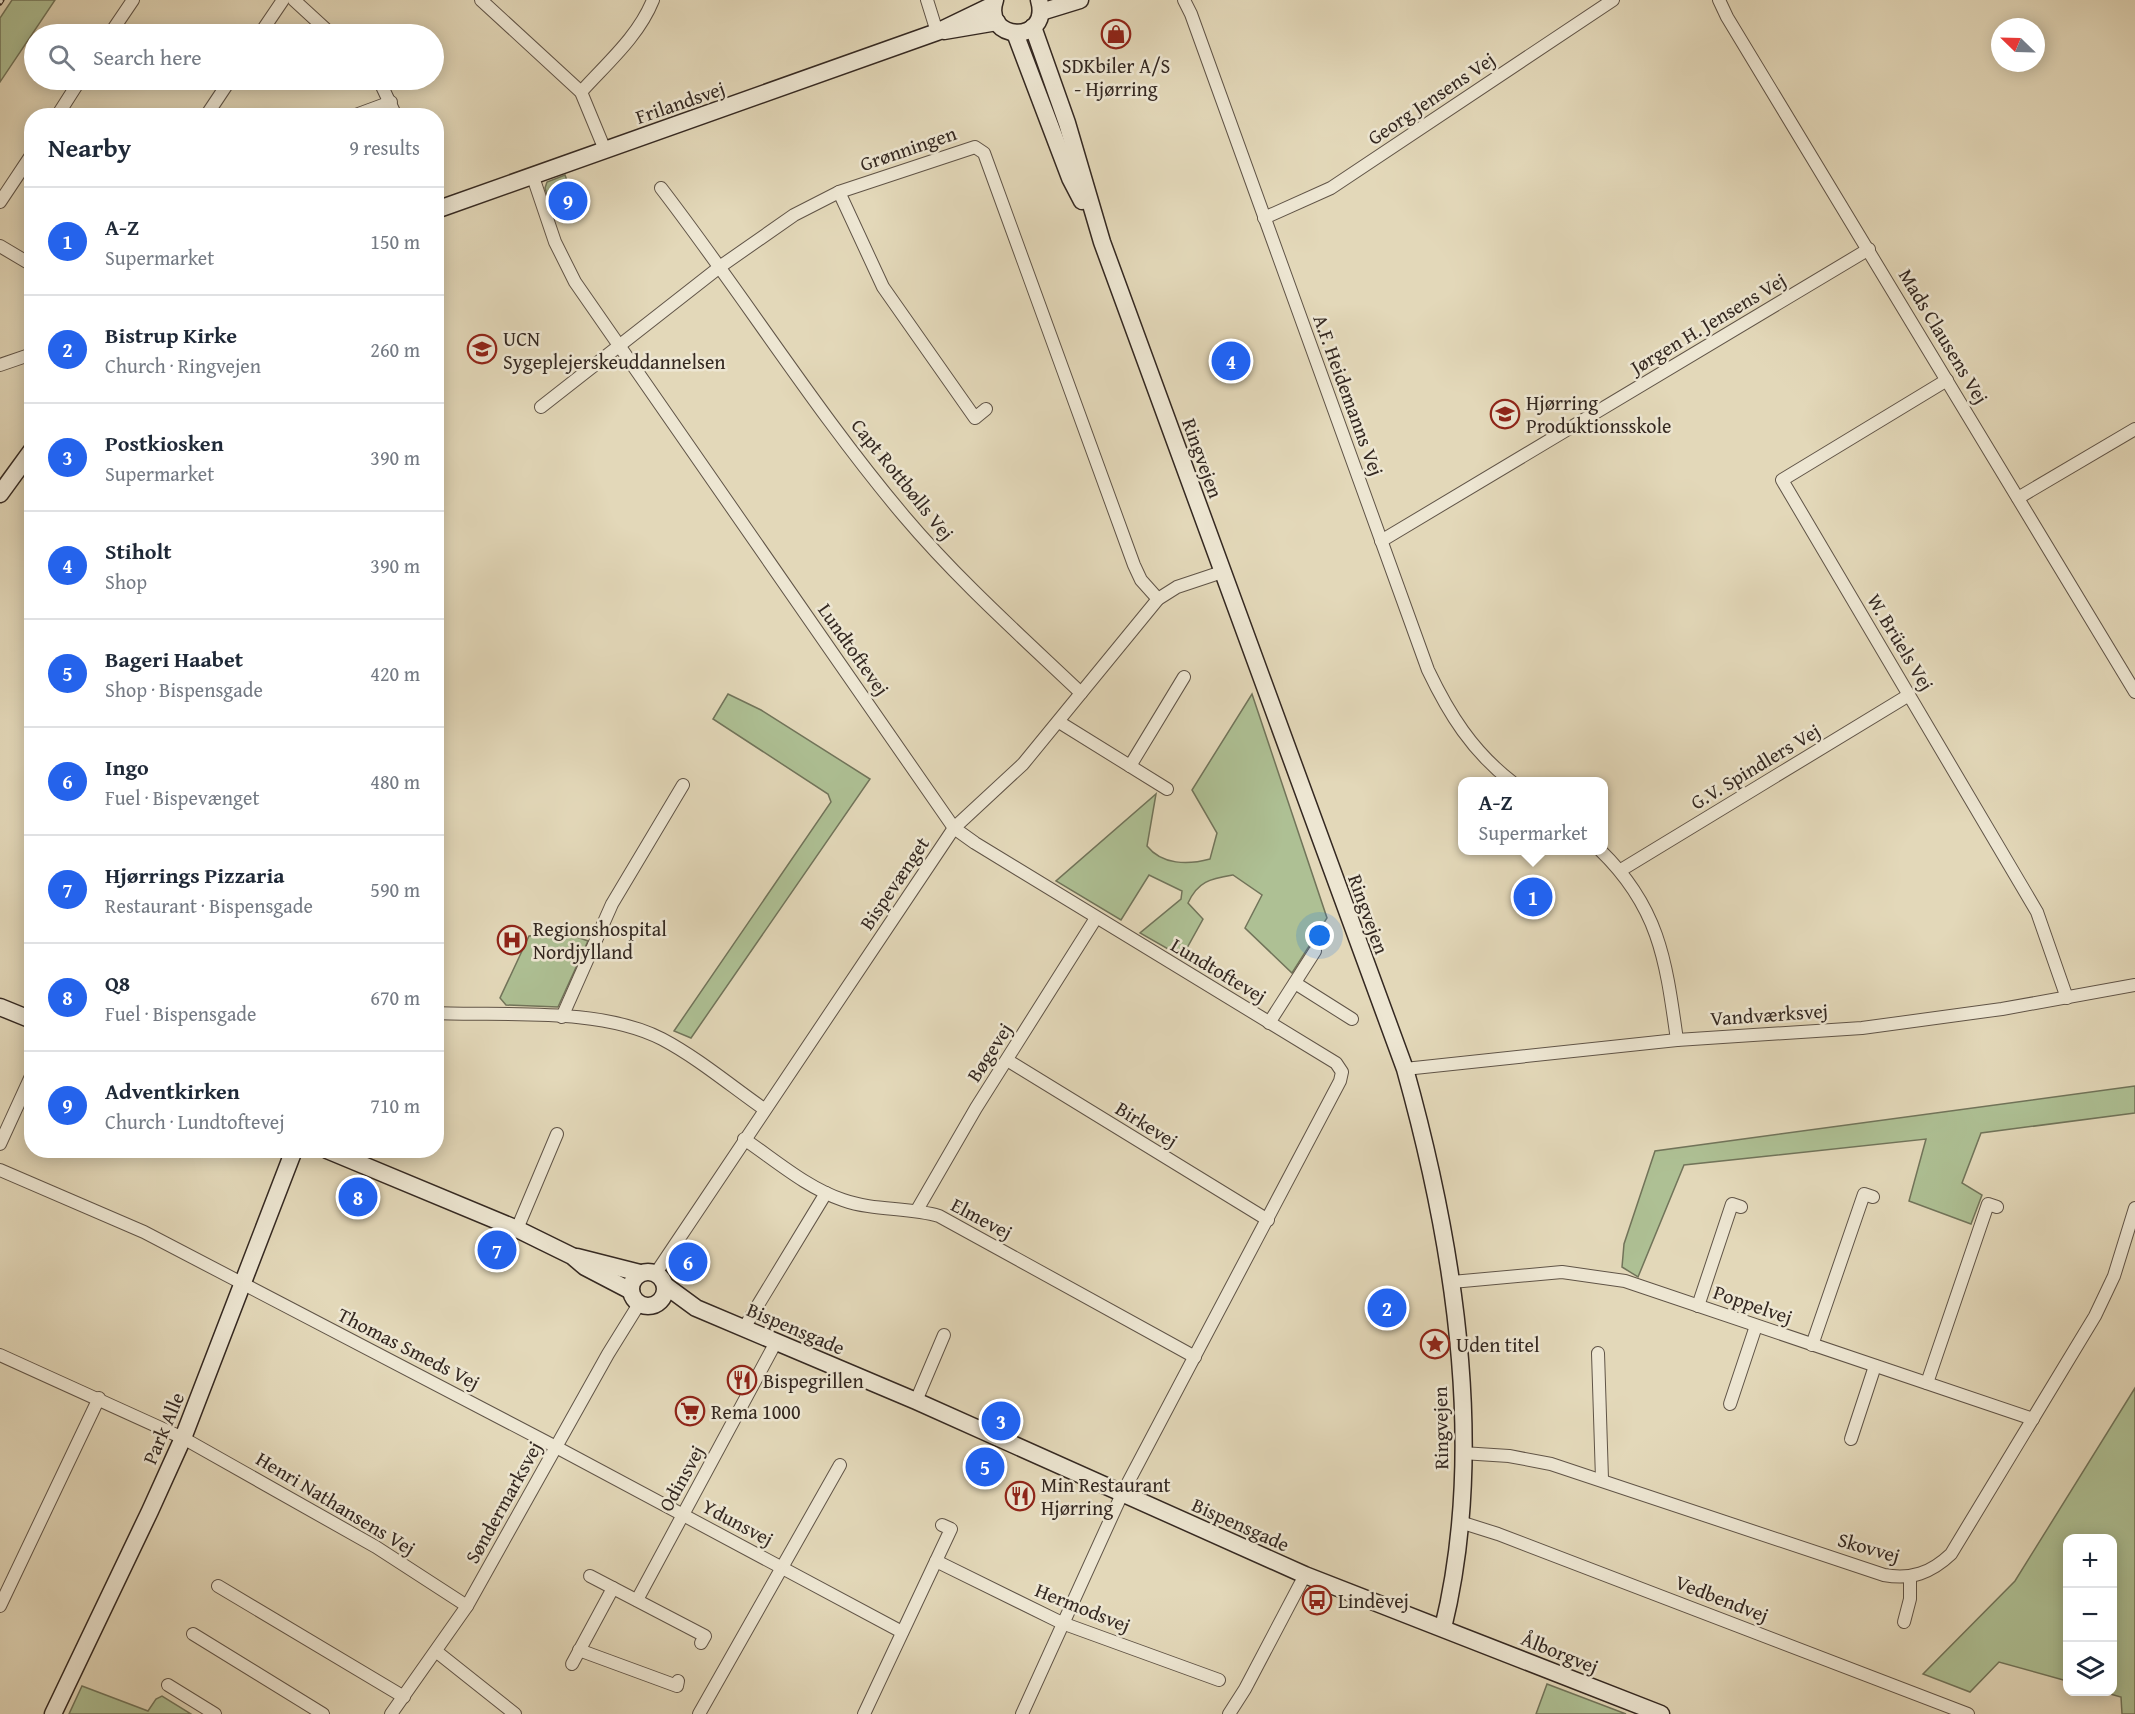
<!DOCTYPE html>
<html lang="en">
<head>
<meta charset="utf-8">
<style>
	:root { --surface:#fff; --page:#f2f2f3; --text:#1f2937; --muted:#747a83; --line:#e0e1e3; --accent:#2563eb }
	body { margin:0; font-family:"Gentium Book Plus",serif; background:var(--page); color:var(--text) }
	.controls { position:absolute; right:18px; bottom:18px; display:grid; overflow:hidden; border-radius:12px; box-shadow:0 3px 15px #0003 }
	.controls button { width:54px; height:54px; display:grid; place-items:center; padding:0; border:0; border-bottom:2px solid var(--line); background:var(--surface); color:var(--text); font:30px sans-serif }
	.compass { position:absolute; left:1991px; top:18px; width:54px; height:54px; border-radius:50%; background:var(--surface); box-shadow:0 3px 15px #0003; rotate:293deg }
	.you { position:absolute; left:1320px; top:936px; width:21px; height:21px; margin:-15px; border:4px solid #fff; border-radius:50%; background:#1a73e8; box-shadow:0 0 0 9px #1a73e833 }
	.badge { display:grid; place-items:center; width:39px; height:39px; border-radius:50%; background:var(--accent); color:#fff; font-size:20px; font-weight:700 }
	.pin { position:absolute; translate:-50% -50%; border:3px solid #fff; box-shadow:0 2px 6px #0006 }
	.popup { position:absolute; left:1458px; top:777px; width:150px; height:78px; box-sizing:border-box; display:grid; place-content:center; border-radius:12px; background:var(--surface); filter:drop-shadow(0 2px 4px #0005); font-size:20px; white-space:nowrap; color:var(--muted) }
	.popup b { font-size:22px; color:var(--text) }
	.popup::after { content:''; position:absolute; left:50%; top:100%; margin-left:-12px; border:12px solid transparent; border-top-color:var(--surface) }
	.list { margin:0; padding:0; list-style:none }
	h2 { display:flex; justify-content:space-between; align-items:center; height:78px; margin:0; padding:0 24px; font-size:26px }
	h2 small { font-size:20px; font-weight:400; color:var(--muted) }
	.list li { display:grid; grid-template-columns:39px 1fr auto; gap:18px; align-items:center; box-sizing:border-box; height:108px; padding:0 24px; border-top:2px solid var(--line) }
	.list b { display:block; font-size:22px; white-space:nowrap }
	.list p { margin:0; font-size:20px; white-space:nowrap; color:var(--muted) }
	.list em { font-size:20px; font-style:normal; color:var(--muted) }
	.icon { flex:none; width:33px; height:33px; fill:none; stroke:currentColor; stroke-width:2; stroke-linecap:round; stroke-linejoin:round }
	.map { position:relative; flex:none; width:2135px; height:1714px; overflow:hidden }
	.search { position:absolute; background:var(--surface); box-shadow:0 3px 15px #0003; left:24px; top:24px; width:420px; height:66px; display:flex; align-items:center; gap:15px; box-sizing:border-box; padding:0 21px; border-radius:33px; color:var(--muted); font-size:22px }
	.panel { position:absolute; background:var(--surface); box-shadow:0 3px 15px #0003; left:24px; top:108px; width:420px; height:1050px; border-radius:24px }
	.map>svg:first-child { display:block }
</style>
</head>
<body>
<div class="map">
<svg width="2135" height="1714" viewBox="0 0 2135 1714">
	<rect width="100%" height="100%" fill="#e3d8b9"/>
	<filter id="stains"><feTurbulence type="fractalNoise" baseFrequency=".00333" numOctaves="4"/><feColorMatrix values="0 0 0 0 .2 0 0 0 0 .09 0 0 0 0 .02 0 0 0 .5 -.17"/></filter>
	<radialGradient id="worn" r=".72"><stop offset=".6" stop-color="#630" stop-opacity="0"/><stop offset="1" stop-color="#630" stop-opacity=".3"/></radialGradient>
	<g fill="#aec094" stroke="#71745a" stroke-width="1.5">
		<path d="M 12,0 L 55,0 L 0,82 L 0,18 Z"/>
		<path d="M 565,175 L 569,186 L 556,191 L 559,203 L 550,205 L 545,188 L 547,182 Z"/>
		<path d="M 728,694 L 761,710 L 870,779 L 691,1038 L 674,1031 L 831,802 L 828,794 L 713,719 Z"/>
		<path d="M 1252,694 L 1327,918 L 1292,973 L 1245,928 L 1262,895 L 1233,875 C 1210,879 1198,881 1188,903 L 1203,919 L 1182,957 L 1140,933 L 1181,899 L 1182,891 L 1149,875 L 1121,920 L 1056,881 L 1156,794 L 1147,846 C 1162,865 1188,865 1210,859 L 1217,833 L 1192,790 Z"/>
		<path d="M 566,933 L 588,941 L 558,1007 L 506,1005 L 500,998 L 529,936 Z"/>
		<path d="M 2135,1086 L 2135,1113 L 1981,1133 L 1962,1183 L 1982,1195 L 1971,1224 L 1909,1201 L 1926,1139 L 1684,1165 L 1638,1277 L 1622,1267 L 1624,1244 L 1655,1151 Z"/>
		<path d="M 2135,1388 L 2135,1714 L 2122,1714 L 2121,1697 L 2103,1692 L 2112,1692 L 2112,1538 L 2068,1538 L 2067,1681 L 1999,1662 L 1970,1692 L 1923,1674 L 2015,1581 Z"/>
		<path d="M 1547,1684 L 1626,1714 L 1536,1714 Z"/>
		<path d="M 82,1686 L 148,1711 L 156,1699 L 162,1696 L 191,1714 L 69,1714 Z"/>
	</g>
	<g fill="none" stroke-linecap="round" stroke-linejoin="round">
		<g stroke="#605447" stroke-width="14">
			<g id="street">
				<path d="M 294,0 L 331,34"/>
				<path d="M 481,0 L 581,92 L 605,150"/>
				<path d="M 927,0 L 937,32"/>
				<path d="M 1184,0 L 1191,14 L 1428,670 C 1449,714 1472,751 1512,782"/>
				<path d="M 1719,0 L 1727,17 L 2135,692"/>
				<path d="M 110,34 L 133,0"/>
				<path d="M 260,34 L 283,0"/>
				<path d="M 379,80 L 396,116"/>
				<path d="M 581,92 C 607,63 638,37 653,0"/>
				<path d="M 57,116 L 80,80"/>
				<path d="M 206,116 L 230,80"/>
				<path d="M 353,116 L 391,102"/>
				<path d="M 533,177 L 555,242 L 575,282 L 954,828 L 975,843 L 1336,1063 L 1342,1072 L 1340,1081 L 1122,1494 L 1022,1714"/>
				<path d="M 661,188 C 744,296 817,413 904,516 C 958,580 1021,636 1081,693"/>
				<path d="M 839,192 L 883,287 L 975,418 L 986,409"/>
				<path d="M 0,202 L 32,154"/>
				<path d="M 1264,218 L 1331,188 L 1613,0"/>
				<path d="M 0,246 L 32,265"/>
				<path d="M 0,365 L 32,354"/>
				<path d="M 1947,380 L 1782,480 L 2037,912 L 2067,998"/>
				<path d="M 541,407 L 721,266 L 794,215 L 839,192 L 975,147 L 984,153 L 1134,565 L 1141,580 L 1158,599"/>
				<path d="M 2018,498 L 2135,429"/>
				<path d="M 1381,541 L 1869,249"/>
				<path d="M 1059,722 L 1167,789"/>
				<path d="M 1130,766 L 1184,677"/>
				<path d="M 1600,850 C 1660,908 1666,962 1677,1040"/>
				<path d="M 1621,870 L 1909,695"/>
				<path d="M 1295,983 L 1352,1019"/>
				<path d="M 436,1013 C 506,1016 600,1007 662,1039 C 698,1058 731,1086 764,1109"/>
				<path d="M 562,1017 L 612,904 L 683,785"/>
				<path d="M 1269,1023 L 1315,951"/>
				<path d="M 1007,1060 L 1268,1220"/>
				<path d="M 1405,1069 L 1677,1040 L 1862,1028 L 2002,1009 L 2135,985"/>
				<path d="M 744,1139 C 775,1160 807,1188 843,1200 C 874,1211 908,1207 939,1216 L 1195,1357"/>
				<path d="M 0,1144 L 32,1074"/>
				<path d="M 0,1170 L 144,1232 L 556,1447 L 902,1632"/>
				<path d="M 917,1210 L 976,1108 L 1096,918"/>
				<path d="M 517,1229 L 557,1134"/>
				<path d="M 656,1273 L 954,828 L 1023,764 L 1158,599 L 1177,587 L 1222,572"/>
				<path d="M 1452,1282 L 1562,1272 L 1625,1281 L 2033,1419"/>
				<path d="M 1698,1306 L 1732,1204 L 1741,1207"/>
				<path d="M 744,1328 L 826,1193"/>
				<path d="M 1812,1345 L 1864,1194 L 1873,1197"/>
				<path d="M 1598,1353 L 1602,1479"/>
				<path d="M 0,1355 L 183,1438 L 376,1547 L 467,1606"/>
				<path d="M 1927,1383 L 1988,1204 L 1997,1207"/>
				<path d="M 916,1401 L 944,1335"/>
				<path d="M 1730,1404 L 1756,1326"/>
				<path d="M 1851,1439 L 1875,1366"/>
				<path d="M 1462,1453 L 1509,1456 L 1551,1464 L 1884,1575 C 1911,1580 1931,1573 1951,1554 L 2095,1316 L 2114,1276 L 2135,1208"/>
				<path d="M 1460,1522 L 1498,1534 L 1968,1714"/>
				<path d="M 936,1561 L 1062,1623 L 1219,1680"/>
				<path d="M 590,1576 L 613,1588"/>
				<path d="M 218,1586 L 404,1697"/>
				<path d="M 637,1600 L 776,1342"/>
				<path d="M 0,1606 L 99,1398"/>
				<path d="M 1904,1622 L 1910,1599 L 1910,1577"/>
				<path d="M 193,1634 L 323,1714"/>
				<path d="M 579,1650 L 677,1686 L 678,1681"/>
				<path d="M 437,1652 L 515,1714"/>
				<path d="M 572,1664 L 613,1588 L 705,1636 L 701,1643"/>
				<path d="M 168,1685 L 215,1714"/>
				<path d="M 391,1714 L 467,1606 L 608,1354 L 639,1304"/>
				<path d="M 699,1714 L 840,1465"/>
				<path d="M 864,1714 L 951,1529 L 942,1525"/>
				<path d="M 1229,1714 L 1245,1689 L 1305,1575"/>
			</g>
		</g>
		<g stroke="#342821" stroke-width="19">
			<g id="secondary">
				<path d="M 995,0 C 981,42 1052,45 1039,0"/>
				<path d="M 1041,12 L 1080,0"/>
				<path d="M 1033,27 L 1067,123 L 1102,242 L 1405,1069 C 1454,1244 1487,1449 1443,1628"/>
				<path d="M 944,31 L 997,22"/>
				<path d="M 1015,33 L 1070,178 L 1082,201"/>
				<path d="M 436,210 L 937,32 L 993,5"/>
				<path d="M 0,494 L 32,450"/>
				<path d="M 0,1007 L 32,1020"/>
				<path d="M 327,1150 L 517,1229 L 572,1256 L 585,1267 L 631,1291"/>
				<path d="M 577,1257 L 640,1273"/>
				<circle cx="648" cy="1289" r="17"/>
				<path d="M 666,1286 L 696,1308 L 916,1401 L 1305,1575 L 1661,1714"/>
				<path d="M 53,1714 L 150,1511 L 183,1438 L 294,1150"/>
			</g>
		</g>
		<use href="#street" stroke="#ede6d2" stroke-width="12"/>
		<use href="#secondary" stroke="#ede6d2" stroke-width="16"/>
		<g stroke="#342821" stroke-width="5">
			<path id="rail" d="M 0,3 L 2,0"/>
		</g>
		<use href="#rail" stroke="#ede6d2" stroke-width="3" stroke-dasharray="9" stroke-linecap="butt"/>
	</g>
	<defs>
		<g id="shop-ring" transform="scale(1.5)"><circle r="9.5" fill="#ede6d2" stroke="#8f2418" stroke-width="1.5"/><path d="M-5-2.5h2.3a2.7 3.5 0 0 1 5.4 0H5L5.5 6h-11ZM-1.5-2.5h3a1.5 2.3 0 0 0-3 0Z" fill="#8f2418"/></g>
		<g id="school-ring" transform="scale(1.5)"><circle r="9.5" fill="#ede6d2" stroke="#8f2418" stroke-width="1.5"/><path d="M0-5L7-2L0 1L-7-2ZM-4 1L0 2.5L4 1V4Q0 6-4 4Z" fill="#8f2418"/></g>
		<g id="hospital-ring" transform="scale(1.5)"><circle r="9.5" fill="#ede6d2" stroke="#8f2418" stroke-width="1.5"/><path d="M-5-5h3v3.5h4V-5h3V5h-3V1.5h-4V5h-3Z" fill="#8f2418"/></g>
		<g id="sight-ring" transform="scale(1.5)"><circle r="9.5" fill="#ede6d2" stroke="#8f2418" stroke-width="1.5"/><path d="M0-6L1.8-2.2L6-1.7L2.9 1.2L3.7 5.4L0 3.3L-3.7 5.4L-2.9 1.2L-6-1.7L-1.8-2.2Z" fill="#8f2418"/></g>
		<g id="restaurant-ring" transform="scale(1.5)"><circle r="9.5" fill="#ede6d2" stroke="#8f2418" stroke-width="1.5"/><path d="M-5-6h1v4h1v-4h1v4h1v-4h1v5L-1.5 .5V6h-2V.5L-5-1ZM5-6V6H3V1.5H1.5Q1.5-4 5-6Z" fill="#8f2418"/></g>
		<g id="supermarket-ring" transform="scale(1.5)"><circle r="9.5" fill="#ede6d2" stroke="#8f2418" stroke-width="1.5"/><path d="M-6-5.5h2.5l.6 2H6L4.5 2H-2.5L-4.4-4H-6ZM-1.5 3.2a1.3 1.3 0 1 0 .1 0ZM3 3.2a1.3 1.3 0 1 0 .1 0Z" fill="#8f2418"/></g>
		<g id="bus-ring" transform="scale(1.5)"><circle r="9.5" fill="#ede6d2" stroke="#8f2418" stroke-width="1.5"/><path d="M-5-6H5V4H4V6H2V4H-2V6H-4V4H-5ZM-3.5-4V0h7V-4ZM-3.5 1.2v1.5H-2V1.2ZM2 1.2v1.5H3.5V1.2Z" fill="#8f2418"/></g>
	</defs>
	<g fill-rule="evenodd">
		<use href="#shop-ring" x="1116" y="34"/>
		<use href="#school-ring" x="482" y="349"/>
		<use href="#school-ring" x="1505" y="414"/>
		<use href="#hospital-ring" x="512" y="940"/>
		<use href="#sight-ring" x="1435" y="1344"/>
		<use href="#restaurant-ring" x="742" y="1380"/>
		<use href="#supermarket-ring" x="690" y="1411"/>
		<use href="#restaurant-ring" x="1020" y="1496"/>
		<use href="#bus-ring" x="1317" y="1600"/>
	</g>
	<g text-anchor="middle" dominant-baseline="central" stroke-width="5" stroke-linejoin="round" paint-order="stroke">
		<g font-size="20" fill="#342821" stroke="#ede6d2" text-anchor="start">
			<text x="1116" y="65" text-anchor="middle">SDKbiler A/S<tspan x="1116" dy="23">- Hjørring</tspan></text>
			<text x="503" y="338">UCN<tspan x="503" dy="23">Sygeplejerskeuddannelsen</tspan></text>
			<text x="1526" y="402">Hjørring<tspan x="1526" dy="23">Produktionsskole</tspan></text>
			<text x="533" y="928">Regionshospital<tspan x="533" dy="23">Nordjylland</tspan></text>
			<text x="1456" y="1344">Uden titel</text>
			<text x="763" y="1380">Bispegrillen</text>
			<text x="711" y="1411">Rema 1000</text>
			<text x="1041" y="1484">Min Restaurant<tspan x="1041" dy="23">Hjørring</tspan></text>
			<text x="1338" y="1600">Lindevej</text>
		</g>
		<g font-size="20" fill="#342821" stroke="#ede6d2">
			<text transform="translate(1431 98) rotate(-34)">Georg Jensens Vej</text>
			<text transform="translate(680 102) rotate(-19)">Frilandsvej</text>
			<text transform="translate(908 148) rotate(-19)">Grønningen</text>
			<text transform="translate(1708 323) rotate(-31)">Jørgen H. Jensens Vej</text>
			<text transform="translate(1944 336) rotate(59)">Mads Clausens Vej</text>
			<text transform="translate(1349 395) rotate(70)">A.F. Heidemanns Vej</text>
			<text transform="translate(1203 458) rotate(70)">Ringvejen</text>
			<text transform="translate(903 479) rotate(51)">Capt Rottbølls Vej</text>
			<text transform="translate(1901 642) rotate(59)">W. Brüels Vej</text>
			<text transform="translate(854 649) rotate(55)">Lundtoftevej</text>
			<text transform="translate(1755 766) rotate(-31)">G.V. Spindlers Vej</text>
			<text transform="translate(894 883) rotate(-56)">Bispevænget</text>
			<text transform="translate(1369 914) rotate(70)">Ringvejen</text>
			<text transform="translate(1219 970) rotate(31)">Lundtoftevej</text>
			<text transform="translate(1769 1014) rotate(-4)">Vandværksvej</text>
			<text transform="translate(989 1052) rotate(-57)">Bøgevej</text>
			<text transform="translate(1147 1124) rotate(32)">Birkevej</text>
			<text transform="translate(982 1218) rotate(28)">Elmevej</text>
			<text transform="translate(1753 1304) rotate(19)">Poppelvej</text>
			<text transform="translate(796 1328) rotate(23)">Bispensgade</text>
			<text transform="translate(409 1348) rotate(27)">Thomas Smeds Vej</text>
			<text transform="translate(163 1428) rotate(-67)">Park Alle</text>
			<text transform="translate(1440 1428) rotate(-91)">Ringvejen</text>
			<text transform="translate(681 1478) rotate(-61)">Odinsvej</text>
			<text transform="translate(503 1502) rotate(-61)">Søndermarksvej</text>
			<text transform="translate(336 1503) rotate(31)">Henri Nathansens Vej</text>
			<text transform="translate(738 1522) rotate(28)">Ydunsvej</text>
			<text transform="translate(1241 1524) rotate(24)">Bispensgade</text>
			<text transform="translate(1869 1547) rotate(16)">Skovvej</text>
			<text transform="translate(1722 1598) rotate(21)">Vedbendvej</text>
			<text transform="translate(1083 1607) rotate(22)">Hermodsvej</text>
			<text transform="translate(1560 1652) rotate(22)">Ålborgvej</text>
		</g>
	</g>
	<rect width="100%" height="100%" filter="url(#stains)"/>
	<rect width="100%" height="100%" fill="url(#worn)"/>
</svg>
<div class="controls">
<button>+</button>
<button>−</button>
<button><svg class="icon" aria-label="layers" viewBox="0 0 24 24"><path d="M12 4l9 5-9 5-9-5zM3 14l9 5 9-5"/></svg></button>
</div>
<svg class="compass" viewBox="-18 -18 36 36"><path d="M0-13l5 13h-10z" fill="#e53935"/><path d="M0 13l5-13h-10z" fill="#747a83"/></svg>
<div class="you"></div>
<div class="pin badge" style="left:1533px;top:897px">1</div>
<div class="popup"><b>A-Z</b>Supermarket</div>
<div class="pin badge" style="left:1387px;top:1308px">2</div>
<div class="pin badge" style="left:1001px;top:1421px">3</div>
<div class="pin badge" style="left:1231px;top:361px">4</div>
<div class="pin badge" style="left:985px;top:1467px">5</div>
<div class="pin badge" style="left:688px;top:1262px">6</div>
<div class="pin badge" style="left:497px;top:1250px">7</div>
<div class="pin badge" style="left:358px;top:1197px">8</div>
<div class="pin badge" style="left:568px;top:201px">9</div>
<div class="search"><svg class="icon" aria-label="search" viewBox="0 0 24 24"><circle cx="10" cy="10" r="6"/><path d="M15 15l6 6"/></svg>Search here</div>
<section class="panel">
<h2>Nearby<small>9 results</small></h2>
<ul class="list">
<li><span class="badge">1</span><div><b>A-Z</b><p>Supermarket</p></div><em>150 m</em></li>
<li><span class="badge">2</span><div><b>Bistrup Kirke</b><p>Church · Ringvejen</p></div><em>260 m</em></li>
<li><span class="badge">3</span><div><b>Postkiosken</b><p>Supermarket</p></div><em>390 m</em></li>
<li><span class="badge">4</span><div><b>Stiholt</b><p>Shop</p></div><em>390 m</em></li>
<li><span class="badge">5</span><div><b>Bageri Haabet</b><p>Shop · Bispensgade</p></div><em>420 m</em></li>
<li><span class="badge">6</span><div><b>Ingo</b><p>Fuel · Bispevænget</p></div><em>480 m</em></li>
<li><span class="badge">7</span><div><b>Hjørrings Pizzaria</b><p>Restaurant · Bispensgade</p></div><em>590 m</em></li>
<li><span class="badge">8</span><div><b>Q8</b><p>Fuel · Bispensgade</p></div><em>670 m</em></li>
<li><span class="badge">9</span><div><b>Adventkirken</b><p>Church · Lundtoftevej</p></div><em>710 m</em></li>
</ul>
</section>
</div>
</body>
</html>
